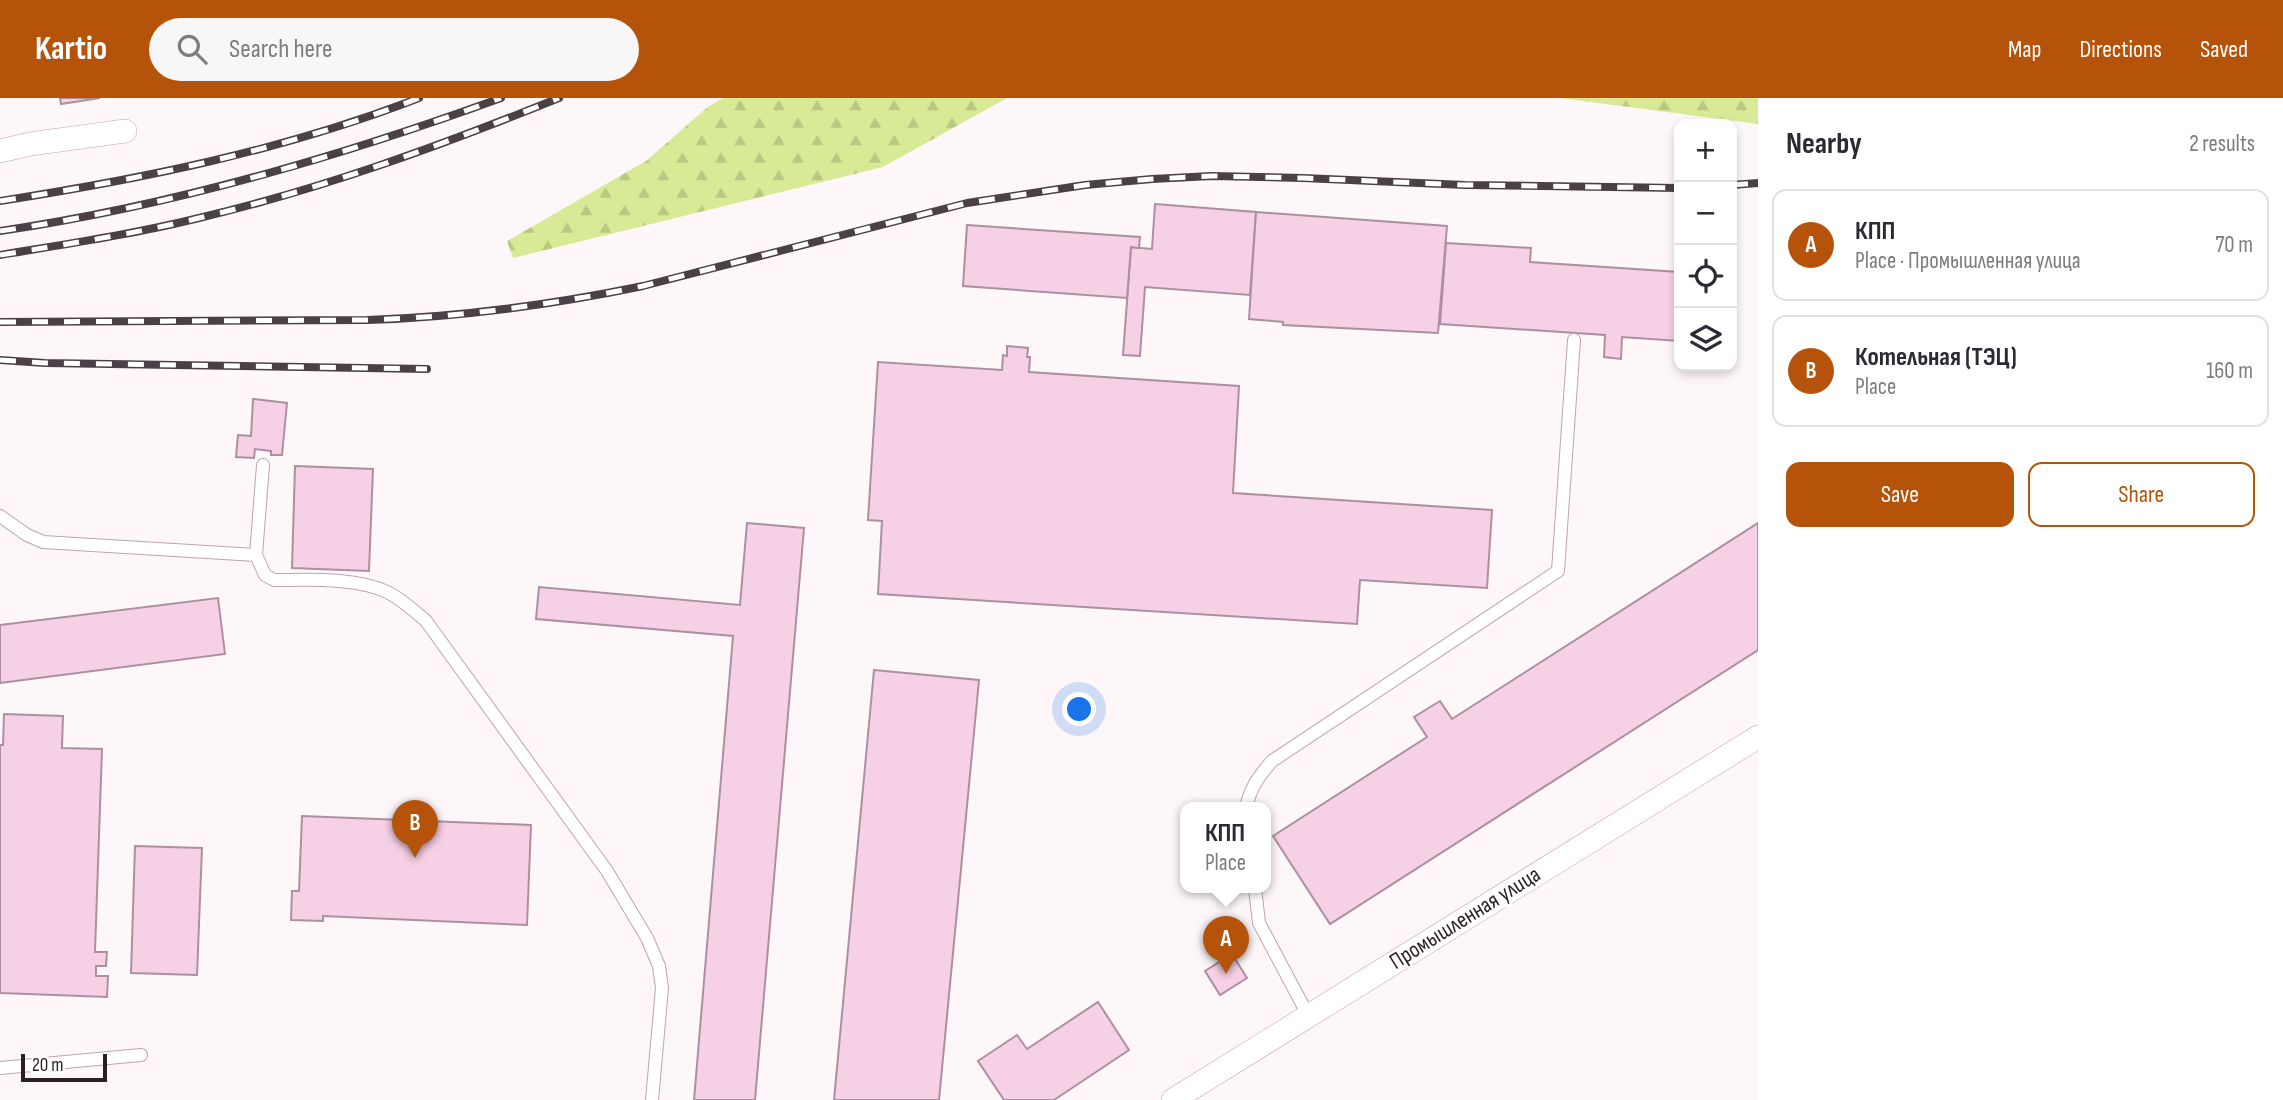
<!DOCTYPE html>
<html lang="en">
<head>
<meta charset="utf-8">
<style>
	:root { --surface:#fff; --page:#f7f7f7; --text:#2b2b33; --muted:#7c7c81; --line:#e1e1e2; --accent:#b45309 }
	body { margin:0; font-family:"Sofia Sans Condensed",sans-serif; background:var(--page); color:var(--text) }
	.controls { position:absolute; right:21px; top:21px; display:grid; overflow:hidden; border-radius:14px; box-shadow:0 4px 10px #0003 }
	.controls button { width:63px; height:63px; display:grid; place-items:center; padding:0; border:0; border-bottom:2px solid var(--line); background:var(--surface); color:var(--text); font:35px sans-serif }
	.scale { position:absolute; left:21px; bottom:18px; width:86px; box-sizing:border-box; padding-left:7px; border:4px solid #2a1f25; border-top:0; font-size:19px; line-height:24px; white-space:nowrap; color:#2a1f25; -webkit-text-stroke:5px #fff; paint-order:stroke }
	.you { position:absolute; left:1080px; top:612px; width:24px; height:24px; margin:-18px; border:5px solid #fff; border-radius:50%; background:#1a73e8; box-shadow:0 0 0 10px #1a73e833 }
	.badge { display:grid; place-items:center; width:46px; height:46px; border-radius:50%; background:var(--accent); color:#fff; font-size:23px; font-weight:700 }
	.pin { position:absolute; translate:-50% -58px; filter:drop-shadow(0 2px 4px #0008) }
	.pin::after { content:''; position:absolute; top:37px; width:24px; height:21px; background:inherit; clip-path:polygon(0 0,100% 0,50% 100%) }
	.popup { position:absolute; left:1180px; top:704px; width:91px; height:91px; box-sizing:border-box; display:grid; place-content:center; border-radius:14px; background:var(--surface); filter:drop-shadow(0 2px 5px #0005); font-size:23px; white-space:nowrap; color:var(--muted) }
	.popup b { font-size:26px; color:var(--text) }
	.popup::after { content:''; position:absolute; left:50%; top:100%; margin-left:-14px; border:14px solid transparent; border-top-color:var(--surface) }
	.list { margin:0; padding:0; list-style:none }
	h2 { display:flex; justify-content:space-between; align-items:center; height:91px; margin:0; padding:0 28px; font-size:30px }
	h2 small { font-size:23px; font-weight:400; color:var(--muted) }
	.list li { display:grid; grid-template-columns:46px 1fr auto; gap:21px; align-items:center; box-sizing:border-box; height:112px; margin:0 14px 14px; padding:0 14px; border:2px solid var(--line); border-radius:14px }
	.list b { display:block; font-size:26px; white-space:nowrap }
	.list p { margin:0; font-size:23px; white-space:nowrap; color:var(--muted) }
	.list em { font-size:23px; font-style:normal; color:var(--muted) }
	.actions { display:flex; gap:14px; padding:21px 28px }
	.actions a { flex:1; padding:16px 0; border:2px solid var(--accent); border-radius:14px; text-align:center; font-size:24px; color:var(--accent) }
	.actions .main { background:var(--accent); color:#fff }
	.icon { flex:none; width:38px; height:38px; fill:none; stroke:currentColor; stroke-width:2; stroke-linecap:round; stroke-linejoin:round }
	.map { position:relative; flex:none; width:1758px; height:1002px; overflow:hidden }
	header { display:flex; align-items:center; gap:42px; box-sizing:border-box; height:98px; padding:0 35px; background:var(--accent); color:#fff }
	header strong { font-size:33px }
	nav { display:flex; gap:38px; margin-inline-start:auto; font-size:24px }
	.search { width:490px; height:63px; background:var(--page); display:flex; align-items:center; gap:18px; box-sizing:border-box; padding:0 24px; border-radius:38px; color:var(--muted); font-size:26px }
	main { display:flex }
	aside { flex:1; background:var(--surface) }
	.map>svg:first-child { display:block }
</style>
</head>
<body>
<header>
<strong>Kartio</strong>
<div class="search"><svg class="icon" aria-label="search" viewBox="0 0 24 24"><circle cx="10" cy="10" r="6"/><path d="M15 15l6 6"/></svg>Search here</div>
<nav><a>Map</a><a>Directions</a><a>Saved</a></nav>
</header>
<main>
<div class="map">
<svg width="1758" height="1002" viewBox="0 0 1758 1002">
	<defs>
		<pattern id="forest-firs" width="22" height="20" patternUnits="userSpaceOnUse" patternTransform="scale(1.75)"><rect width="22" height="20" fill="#d9ea97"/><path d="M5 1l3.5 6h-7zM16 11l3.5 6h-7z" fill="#bac882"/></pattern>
	</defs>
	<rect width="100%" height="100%" fill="#fef7fa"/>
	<g fill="url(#forest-firs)">
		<path d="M 723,0 L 1007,0 L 883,69 L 513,160 L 507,143 L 646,63 L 709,8 Z"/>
		<path d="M 1560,0 L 1758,0 L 1758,26 Z"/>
	</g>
	<g fill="#f6d0e4" stroke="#ad909f" stroke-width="2">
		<path d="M 60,0 L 100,0 L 61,6 Z"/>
		<path d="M 1155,106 L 1256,114 L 1250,197 L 1145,189 L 1140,258 L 1123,257 L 1131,149 L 1152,151 Z"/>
		<path d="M 1256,114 L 1447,128 L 1438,235 L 1283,227 L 1283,224 L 1249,221 Z"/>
		<path d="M 967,127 L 1140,139 L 1139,150 L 1131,149 L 1127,200 L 963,188 Z"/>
		<path d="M 1446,145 L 1531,150 L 1530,164 L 1679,174 L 1679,243 L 1622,239 L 1621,261 L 1604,259 L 1605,237 L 1440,226 Z"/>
		<path d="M 1007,248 L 1028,250 L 1027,259 L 1030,259 L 1029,274 L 1239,288 L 1233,395 L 1492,412 L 1487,490 L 1360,482 L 1357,526 L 878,496 L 882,423 L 868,422 L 878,264 L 1002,272 L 1003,257 L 1007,258 Z"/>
		<path d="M 253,301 L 287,305 L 282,357 L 271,357 L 271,353 L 255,351 L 254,360 L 236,359 L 238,337 L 251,338 Z"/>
		<path d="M 295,368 L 373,371 L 369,473 L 292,470 Z"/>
		<path d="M 747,425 L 804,430 L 755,1002 L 694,1002 L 733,538 L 536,521 L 539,489 L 740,507 Z"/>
		<path d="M 1758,425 L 1758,552 L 1330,826 L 1273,738 L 1427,639 L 1414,619 L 1440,603 L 1452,621 Z"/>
		<path d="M 218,500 L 225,556 L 0,585 L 0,527 Z"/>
		<path d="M 874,572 L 979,582 L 939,1002 L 834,1002 Z"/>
		<path d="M 4,616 L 63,618 L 62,650 L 102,651 L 95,854 L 107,854 L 106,868 L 96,868 L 96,878 L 108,878 L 107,899 L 0,895 L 0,647 L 3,647 Z"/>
		<path d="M 302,718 L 531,727 L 527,827 L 323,818 L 323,823 L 291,822 L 292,793 L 299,793 Z"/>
		<path d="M 135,748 L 202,750 L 197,877 L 131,875 Z"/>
		<path d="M 1232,856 L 1247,880 L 1220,897 L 1205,873 Z"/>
		<path d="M 1098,904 L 1129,952 L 1054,1002 L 1004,1002 L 978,963 L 1017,937 L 1027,951 Z"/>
	</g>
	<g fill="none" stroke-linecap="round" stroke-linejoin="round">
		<g stroke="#bfa2b1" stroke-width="14">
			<g id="lane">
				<path d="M 0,418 L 27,437 L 43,444 L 256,457 L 265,477 L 274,482 C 307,482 356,479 387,494 C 402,501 414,513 426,523 L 607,773 L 647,840 L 659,868 L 662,890 L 652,1002"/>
				<path d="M 256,457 L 263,367"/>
				<path d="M 1246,710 C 1250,690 1259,678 1272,663 L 1558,473 L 1574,242"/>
				<path d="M 1255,790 L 1259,825 L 1308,917"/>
				<path d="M 0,970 L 141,957"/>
			</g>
		</g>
		<g stroke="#bfa2b1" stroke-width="24">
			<g id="street">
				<path d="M 0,53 L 30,46 L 125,33"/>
				<path d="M 1173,1002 L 1758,639"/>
			</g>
		</g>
		<use href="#lane" stroke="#fff" stroke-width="12"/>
		<use href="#street" stroke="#fff" stroke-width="23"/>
		<g stroke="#4b4046" stroke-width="8">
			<g id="rail">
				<path d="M 1732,87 L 1758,85"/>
				<path d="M 0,103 C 142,81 285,52 419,0"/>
				<path d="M 0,133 C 171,108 339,59 501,0"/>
				<path d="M 0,157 C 67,146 134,136 199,120 C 322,91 442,47 559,0"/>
				<path d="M 0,224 L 367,222 C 460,219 551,207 643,188 L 967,105 L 1085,87 L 1152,81 L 1212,78 L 1303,80 L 1465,87 L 1679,90"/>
				<path d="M 0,262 L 45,265 L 427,271"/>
			</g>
		</g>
		<use href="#rail" stroke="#fff" stroke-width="5" stroke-dasharray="16" stroke-linecap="butt"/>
	</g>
	<g text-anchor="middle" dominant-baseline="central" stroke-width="5" stroke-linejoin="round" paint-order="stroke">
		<g font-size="23" fill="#2a1f25" stroke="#fff">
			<text transform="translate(1465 820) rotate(-32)">Промышленная улица</text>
		</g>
	</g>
</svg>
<div class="controls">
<button>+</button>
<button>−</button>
<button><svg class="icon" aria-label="locate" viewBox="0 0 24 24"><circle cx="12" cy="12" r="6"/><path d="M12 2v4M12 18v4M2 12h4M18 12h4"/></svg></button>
<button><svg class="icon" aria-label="layers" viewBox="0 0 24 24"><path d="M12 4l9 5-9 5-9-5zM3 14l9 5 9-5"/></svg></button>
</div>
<div class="scale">20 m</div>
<div class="you"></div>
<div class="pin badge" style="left:1226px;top:876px">A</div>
<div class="popup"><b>КПП</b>Place</div>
<div class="pin badge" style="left:415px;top:760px">B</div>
</div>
<aside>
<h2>Nearby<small>2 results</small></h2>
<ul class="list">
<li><span class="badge">A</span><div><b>КПП</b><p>Place · Промышленная улица</p></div><em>70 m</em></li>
<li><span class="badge">B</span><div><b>Котельная (ТЭЦ)</b><p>Place</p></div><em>160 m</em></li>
</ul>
<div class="actions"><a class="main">Save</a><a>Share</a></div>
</aside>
</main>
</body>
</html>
